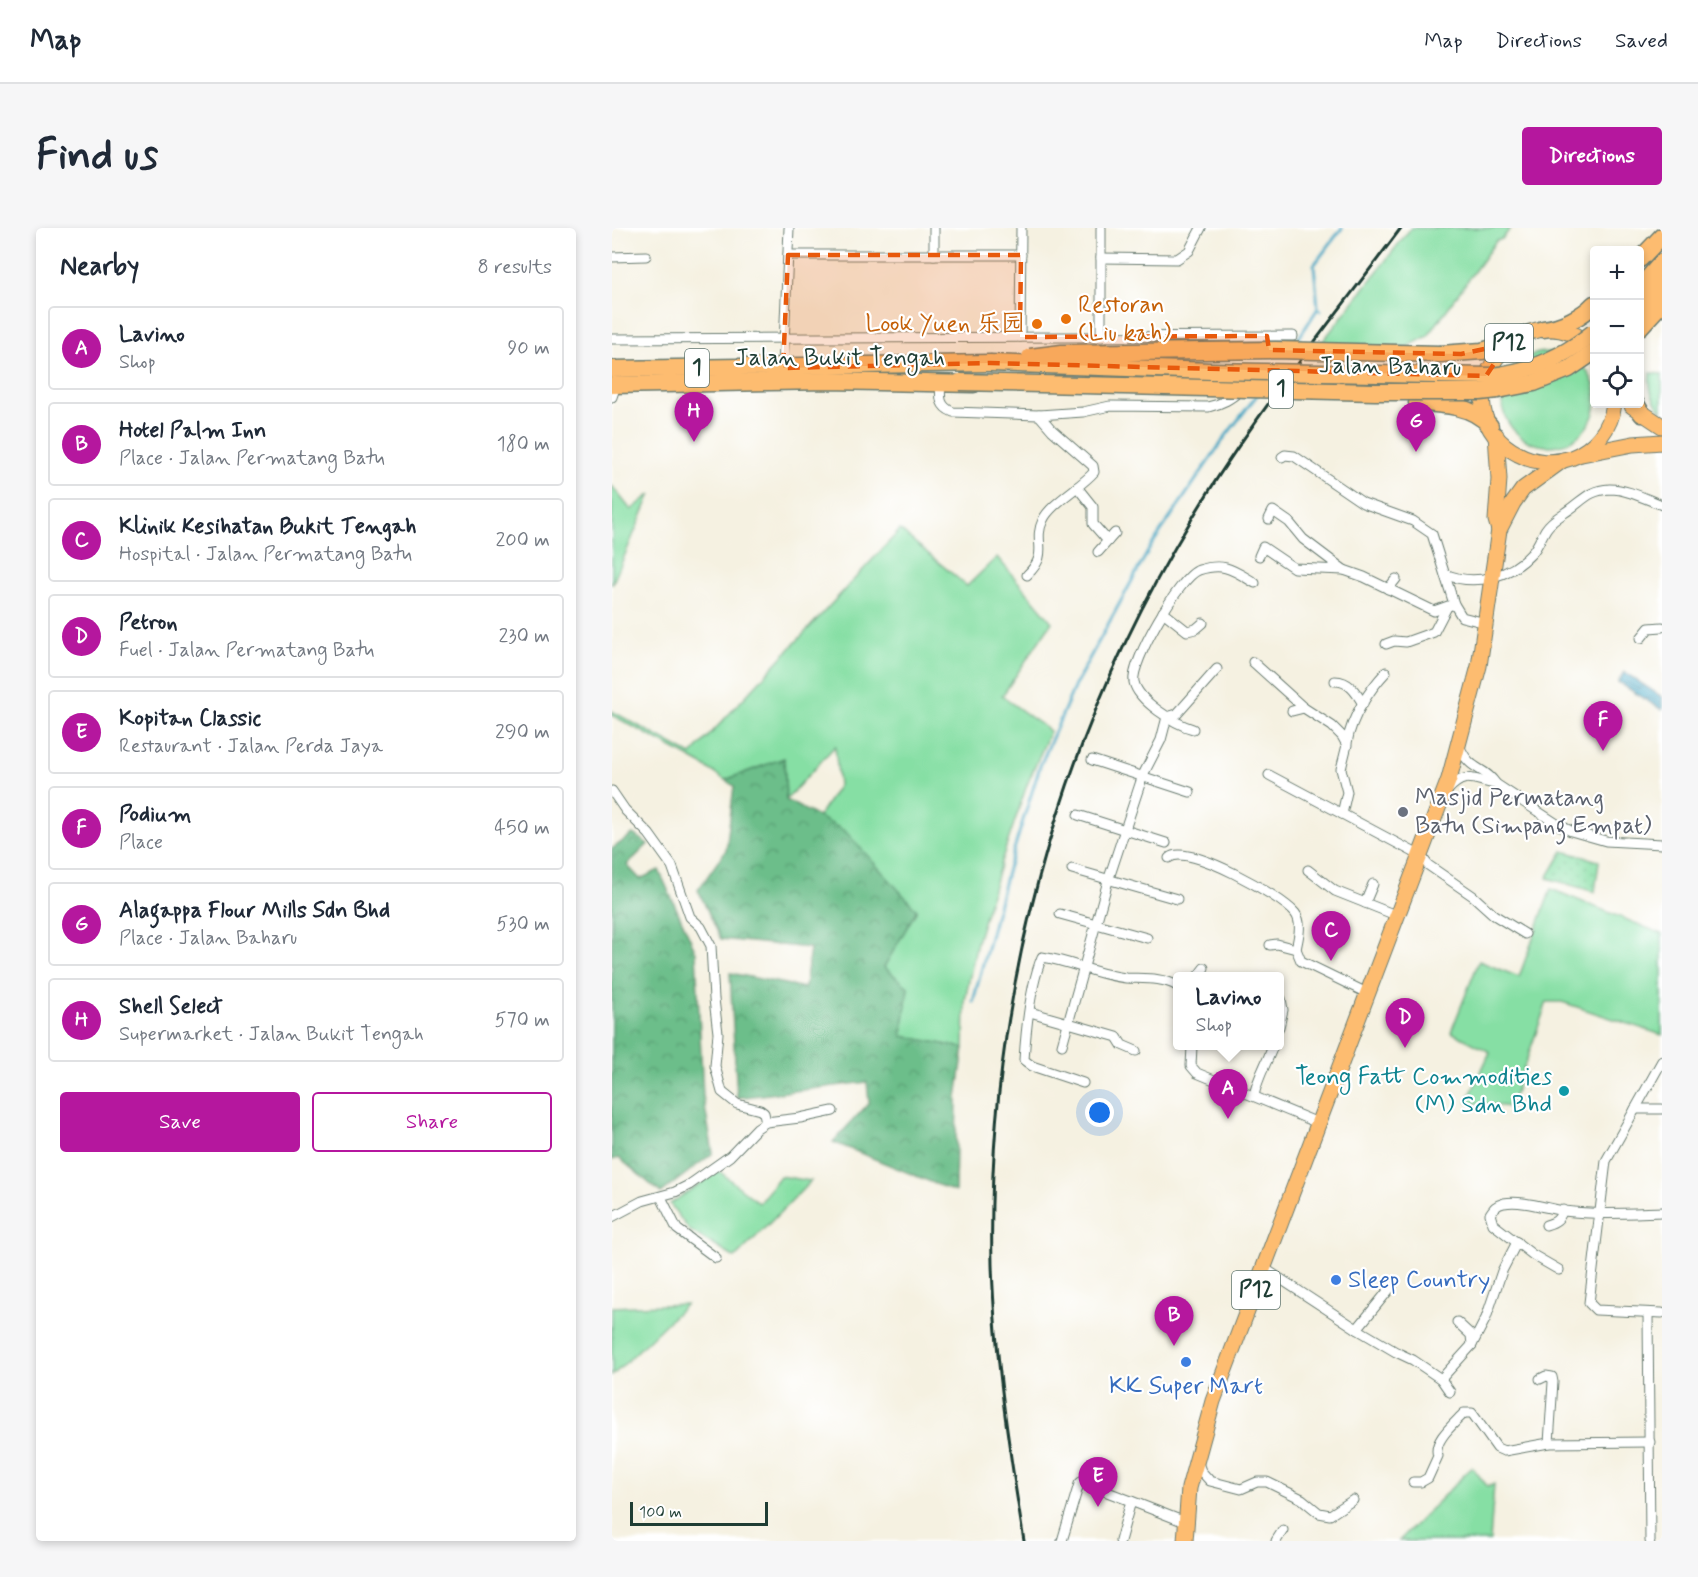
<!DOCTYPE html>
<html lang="en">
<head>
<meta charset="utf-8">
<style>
	:root { --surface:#fff; --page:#f6f6f7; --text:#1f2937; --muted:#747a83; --line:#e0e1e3; --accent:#b5179e }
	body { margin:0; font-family:Mynerve,"LXGW WenKai TC",sans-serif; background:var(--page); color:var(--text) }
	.controls { position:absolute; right:18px; top:18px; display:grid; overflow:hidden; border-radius:6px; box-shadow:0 3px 9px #0003 }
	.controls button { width:54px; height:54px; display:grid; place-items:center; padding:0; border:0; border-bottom:2px solid var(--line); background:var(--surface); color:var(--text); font:30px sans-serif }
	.scale { position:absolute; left:18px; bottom:15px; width:138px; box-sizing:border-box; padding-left:6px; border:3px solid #1f3d34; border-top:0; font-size:16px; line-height:21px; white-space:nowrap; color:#1f3d34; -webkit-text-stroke:4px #fff; paint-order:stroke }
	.you { position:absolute; left:488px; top:885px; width:21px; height:21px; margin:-15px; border:4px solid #fff; border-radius:50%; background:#1a73e8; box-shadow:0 0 0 9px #1a73e833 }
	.badge { display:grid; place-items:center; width:39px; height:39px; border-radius:50%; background:var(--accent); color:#fff; font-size:20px; font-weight:700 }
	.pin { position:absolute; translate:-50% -50px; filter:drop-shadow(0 2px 3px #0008) }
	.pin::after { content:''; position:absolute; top:32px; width:21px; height:18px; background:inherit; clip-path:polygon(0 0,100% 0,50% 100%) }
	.popup { position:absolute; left:561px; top:744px; width:111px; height:78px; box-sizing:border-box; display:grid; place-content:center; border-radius:6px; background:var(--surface); filter:drop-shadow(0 2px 4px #0005); font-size:20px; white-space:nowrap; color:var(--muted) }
	.popup b { font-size:22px; color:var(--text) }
	.popup::after { content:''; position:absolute; left:50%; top:100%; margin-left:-12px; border:12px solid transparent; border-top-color:var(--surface) }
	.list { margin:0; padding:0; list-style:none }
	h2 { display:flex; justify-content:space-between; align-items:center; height:78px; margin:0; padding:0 24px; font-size:26px }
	h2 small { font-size:20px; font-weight:400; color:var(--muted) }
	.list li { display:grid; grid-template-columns:39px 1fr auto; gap:18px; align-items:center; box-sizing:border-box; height:84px; margin:0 12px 12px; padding:0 12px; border:2px solid var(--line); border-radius:6px }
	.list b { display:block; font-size:22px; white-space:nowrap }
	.list p { margin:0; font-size:20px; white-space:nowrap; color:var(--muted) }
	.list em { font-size:20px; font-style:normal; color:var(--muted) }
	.actions { display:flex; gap:12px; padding:18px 24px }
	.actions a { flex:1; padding:14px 0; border:2px solid var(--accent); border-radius:6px; text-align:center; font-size:21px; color:var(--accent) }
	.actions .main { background:var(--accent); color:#fff }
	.icon { flex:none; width:33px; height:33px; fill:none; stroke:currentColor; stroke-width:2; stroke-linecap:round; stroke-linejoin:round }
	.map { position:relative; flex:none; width:1050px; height:1313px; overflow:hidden; border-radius:6px }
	header { display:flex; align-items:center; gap:36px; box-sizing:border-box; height:84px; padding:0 30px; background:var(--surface); border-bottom:2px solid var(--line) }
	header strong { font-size:28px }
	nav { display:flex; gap:33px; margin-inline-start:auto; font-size:21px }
	.intro { display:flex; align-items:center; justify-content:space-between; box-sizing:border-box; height:144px; padding:0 36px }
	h1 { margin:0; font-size:42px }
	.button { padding:15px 27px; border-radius:6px; background:var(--accent); color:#fff; font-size:21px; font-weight:700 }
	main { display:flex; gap:36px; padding:0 36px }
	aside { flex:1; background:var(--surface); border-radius:6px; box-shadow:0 3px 9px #0003 }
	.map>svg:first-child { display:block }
</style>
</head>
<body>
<header>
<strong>Map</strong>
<nav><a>Map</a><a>Directions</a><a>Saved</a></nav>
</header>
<div class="intro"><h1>Find us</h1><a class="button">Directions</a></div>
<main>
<aside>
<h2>Nearby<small>8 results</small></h2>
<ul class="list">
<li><span class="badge">A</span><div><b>Lavino</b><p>Shop</p></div><em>90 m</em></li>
<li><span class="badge">B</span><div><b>Hotel Palm Inn</b><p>Place · Jalan Permatang Batu</p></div><em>180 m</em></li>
<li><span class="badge">C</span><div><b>Klinik Kesihatan Bukit Tengah</b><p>Hospital · Jalan Permatang Batu</p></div><em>200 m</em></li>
<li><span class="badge">D</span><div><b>Petron</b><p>Fuel · Jalan Permatang Batu</p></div><em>230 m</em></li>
<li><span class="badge">E</span><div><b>Kopitan Classic</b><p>Restaurant · Jalan Perda Jaya</p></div><em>290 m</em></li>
<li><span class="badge">F</span><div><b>Podium</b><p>Place</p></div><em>450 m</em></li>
<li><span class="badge">G</span><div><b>Alagappa Flour Mills Sdn Bhd</b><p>Place · Jalan Baharu</p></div><em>530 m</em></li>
<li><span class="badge">H</span><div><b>Shell Select</b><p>Supermarket · Jalan Bukit Tengah</p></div><em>570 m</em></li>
</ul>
<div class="actions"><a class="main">Save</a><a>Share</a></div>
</aside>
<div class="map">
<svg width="1050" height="1313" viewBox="0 0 1050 1313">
	<defs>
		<pattern id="forest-crowns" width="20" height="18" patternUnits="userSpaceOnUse" patternTransform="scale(1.5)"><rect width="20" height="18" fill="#6cbe8a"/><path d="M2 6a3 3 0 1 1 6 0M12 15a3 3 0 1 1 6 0" fill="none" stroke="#589c72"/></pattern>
		<pattern id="park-dots" width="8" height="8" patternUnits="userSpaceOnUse" patternTransform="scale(1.5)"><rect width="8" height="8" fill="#86dfa4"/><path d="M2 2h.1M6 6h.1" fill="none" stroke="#73c08e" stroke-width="1.8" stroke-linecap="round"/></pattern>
		<pattern id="water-waves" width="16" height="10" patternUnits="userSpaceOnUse" patternTransform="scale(1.5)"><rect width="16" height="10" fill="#44a7c4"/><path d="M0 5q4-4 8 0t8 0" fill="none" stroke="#3889a0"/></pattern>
	</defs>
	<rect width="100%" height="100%" fill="#fff"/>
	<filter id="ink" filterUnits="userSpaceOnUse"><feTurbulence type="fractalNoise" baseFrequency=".0167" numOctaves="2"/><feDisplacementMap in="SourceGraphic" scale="12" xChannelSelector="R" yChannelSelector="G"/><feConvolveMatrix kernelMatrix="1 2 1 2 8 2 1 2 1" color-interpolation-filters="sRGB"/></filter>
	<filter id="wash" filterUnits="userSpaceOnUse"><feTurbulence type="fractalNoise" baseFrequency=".008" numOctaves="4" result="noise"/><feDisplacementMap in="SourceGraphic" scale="24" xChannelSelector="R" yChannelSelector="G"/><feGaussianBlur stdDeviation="1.35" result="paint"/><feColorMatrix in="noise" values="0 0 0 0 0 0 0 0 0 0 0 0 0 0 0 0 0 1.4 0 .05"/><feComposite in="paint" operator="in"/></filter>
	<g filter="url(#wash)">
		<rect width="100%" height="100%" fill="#f5f1e1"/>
		<g fill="#86dfa4" stroke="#528e6c" stroke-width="1.5">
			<path d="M 799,0 L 899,0 L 890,11 L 884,13 L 816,108 L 795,119 L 707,118 Z"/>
			<circle cx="937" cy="171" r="47"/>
			<path d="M 1038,145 L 1050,146 L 1050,183 C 1040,172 1036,159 1038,145 Z"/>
			<path d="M 0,258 L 19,282 L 39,266 L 0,357 Z"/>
			<path d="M 288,302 L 355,358 L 385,329 L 440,394 L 390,468 L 438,503 L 415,557 L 389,634 L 365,714 L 353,772 L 352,820 L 290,808 L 296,759 L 272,739 L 233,603 L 206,589 L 227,557 L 223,518 L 174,572 L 172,530 L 113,552 L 89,536 L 0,487 L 0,483 L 79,527 Z"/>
			<path d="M 939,661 L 1050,706 L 1050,807 L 950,774 L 935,774 L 898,879 L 855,874 L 878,824 L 839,804 L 867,733 L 907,749 Z"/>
			<path d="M 107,943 L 147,975 L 168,948 L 199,953 L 123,1030 L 77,1002 L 58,976 Z"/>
			<path d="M 74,1076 L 0,1148 L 0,1079 Z"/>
			<path d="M 860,1239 L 876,1259 L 882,1256 L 878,1313 L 787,1313 Z"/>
		</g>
		<g fill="url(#forest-crowns)" stroke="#467e5f" stroke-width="1.5">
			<path d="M 172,530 L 174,572 L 233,603 L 305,682 L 272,739 L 296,759 L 290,808 L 352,820 L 345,870 L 343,964 L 221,914 L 257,875 L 255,854 L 125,870 L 118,745 L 193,760 L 198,720 L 109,711 L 86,662 L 114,622 L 122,558 L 113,552 Z"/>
			<path d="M 21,606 L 36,616 L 15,637 L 28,651 L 47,642 L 84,724 L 91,868 L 101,925 L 49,965 L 7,930 L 0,932 L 0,621 Z"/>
		</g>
		<path fill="url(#park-dots)" stroke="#528e6c" stroke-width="1.5" d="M 951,623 L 987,633 L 983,664 L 935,650 Z"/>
		<path fill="url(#water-waves)" stroke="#32727c" stroke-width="1.5" d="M 1012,444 L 1050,469 L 1050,482 L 1006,454 Z"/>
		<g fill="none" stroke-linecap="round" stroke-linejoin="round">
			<g stroke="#44a7c4" stroke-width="3">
				<path d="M 709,83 L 706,80 L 702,37 L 730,0"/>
				<path d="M 683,116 L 706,80"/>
				<path d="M 361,774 L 395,644 L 428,538 L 464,455 L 539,318 L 613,209 L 645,167"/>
			</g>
		</g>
	</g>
	<g filter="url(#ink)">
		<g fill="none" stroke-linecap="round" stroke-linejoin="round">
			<g stroke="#6a7c71" stroke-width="11">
				<g id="minor">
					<path d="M 322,0 L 322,27"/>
					<path d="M 176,27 L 409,27"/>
					<path d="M 0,29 L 34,28"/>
					<path d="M 489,30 L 565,31 L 577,23 L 589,0"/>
					<path d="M 408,109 L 409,0"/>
					<path d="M 489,109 L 489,0"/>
					<path d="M 0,111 L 681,108"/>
					<path d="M 171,140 L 177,0"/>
					<path d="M 329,154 C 328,168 326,178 341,184 L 427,187 L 471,184 L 498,178 L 596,179 C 610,176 619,171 630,161"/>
					<path d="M 0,169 L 4,157"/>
					<path d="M 670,229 L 673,227 L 682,228 L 751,275 L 801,293 L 820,306 L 842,376 L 850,389 L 874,395"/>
					<path d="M 465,259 L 481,279 L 481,296 L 496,313"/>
					<path d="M 657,291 L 661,283 L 677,294 L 691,311 L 732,342"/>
					<path d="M 486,324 L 503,305"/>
					<path d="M 647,328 L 651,319 L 682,340 L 732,342 L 752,349 L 822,383 L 842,376"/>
					<path d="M 833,346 C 863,359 898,349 920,325 C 926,318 929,309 934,301 C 940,292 950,287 958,281 C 972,271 978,262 998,261 C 1015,261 1034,271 1050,277"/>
					<path d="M 415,347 C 439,324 420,315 431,292 C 438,276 469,259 482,244 L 481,238 L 440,202 L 427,187"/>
					<path d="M 776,361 L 784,351"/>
					<path d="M 551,384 L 575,403 L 584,401 L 591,395"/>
					<path d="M 1029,410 L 1037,400 L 1050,399"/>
					<path d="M 774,416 L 782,413 L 794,414 L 822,404 L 835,379"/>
					<path d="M 641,434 L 692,480"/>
					<path d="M 723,453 C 737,453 744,464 751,476"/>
					<path d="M 680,483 L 692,480 L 720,498 L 730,508 L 735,517 L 729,541 L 735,564 L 730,586"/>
					<path d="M 555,489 L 565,486 L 605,441"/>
					<path d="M 581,501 C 563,496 526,473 522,454 C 518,435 568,348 587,342 C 613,334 621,342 643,355"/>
					<path d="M 735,515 C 739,490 757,462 774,444"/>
					<path d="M 847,517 C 858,545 872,537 884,556 L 945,596 L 959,603 L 994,613 L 1050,616"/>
					<path d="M 480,532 L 578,564"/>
					<path d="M 657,547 L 809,628 L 816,637 L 861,668 L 882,687 L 913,706"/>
					<path d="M 836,562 C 854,542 862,553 884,556"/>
					<path d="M 0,563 L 13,582 L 37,606 L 60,638 L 78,689 L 89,699 L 99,718 L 102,771 L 106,805 L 103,838 L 110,864 L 125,876 L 148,882 L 152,885 L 154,894"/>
					<path d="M 466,587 L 554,615"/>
					<path d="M 557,630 C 575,614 669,668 683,685 C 691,695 686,711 684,721"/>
					<path d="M 460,641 L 565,671"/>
					<path d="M 696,642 L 723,663 L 786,688"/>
					<path d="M 753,675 L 761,656"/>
					<path d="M 448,686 L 535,710"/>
					<path d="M 658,717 L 665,716 L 684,721 L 689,733 L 757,766"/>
					<path d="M 586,748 L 592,740"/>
					<path d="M 418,784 L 505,809 L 510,817 L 524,823"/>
					<path d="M 667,799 L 671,782 L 669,771"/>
					<path d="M 450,817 L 496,653 L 531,547 L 549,512 L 555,489"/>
					<path d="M 580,818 L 579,838 L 585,845 L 706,895"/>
					<path d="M 1050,833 L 994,933 L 977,1075 L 984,1082 L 1050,1085"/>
					<path d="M 471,855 L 420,838 L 412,832 C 414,801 418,758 430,729 C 459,733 485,747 514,750 C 529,751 551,749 565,758"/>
					<path d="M 642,868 C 645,850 655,835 661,818"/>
					<path d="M 1023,881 L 1050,881"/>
					<path d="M 49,969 L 65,1001 L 104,1030"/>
					<path d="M 0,989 L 30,973 L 63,964 L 77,957 L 118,928 L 145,900 L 154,894 L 188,890 L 221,883"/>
					<path d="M 934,997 C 944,994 947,992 951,982"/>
					<path d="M 652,1040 L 745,1101 L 784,1124 L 801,1132 L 829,1151 L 838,1164"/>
					<path d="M 947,1042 L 921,1027 L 881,996 L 878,986 C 882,980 884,977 892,975 C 911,972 933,980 952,983 C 985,987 1017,985 1050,984"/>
					<path d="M 1036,1085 L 1038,1313"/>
					<path d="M 845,1094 L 859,1107 L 860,1117"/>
					<path d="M 745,1101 L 780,1058"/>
					<path d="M 829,1151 L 860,1117 L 874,1090 L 890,1043 L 905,1014"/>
					<path d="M 928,1151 L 934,1148 L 940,1149 L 941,1154 L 937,1215"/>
					<path d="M 586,1235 L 589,1243 L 598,1253 L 629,1261 L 645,1254 L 655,1254 L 690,1271 L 707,1285 L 718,1287 L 741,1272"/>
					<path d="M 801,1254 L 809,1254 L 816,1250 L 826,1228 C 820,1213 843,1195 852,1185 L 860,1185 L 885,1220 L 892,1223 L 937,1215 L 1038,1214"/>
					<path d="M 450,1313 L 467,1256 L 469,1254 L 519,1273"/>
					<path d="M 508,1313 L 519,1273 L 573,1294"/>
					<path d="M 664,1313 L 671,1302"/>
				</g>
			</g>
			<g stroke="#6a7c71" stroke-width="17">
				<g id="primary">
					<path d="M 980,118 C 904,55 822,182 906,226 C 922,235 942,236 959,230 C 983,221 999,200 1002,176"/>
					<path d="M 1020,178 L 1050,198"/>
					<path d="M 884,207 L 887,251 L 884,292 L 887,302"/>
					<path d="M 970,226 L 1021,216 L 1050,214"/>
					<path d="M 573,1313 L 577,1260 L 601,1173 L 837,551 L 867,438 L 887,302 L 901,275 L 911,261 L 951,232"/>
				</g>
			</g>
			<g stroke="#6a7c71" stroke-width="19">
				<g id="trunk">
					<path d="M 1028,31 L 1050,8"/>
					<path d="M 1028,59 L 1050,34"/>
					<path d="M 1028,81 L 1050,56"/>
					<path d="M 1028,99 L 1050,75"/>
					<path d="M 931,101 C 949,99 970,89 982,76"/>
					<path d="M 828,126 L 870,123 L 895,116"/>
					<path d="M 0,141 L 378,135"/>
					<path d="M 0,157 L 217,153 L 362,156"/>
					<path d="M 805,175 C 830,176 861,177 878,198"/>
					<path d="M 1024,176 L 1030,186"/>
				</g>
			</g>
			<use href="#minor" stroke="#fff" stroke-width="9"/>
			<use href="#primary" stroke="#fdbc70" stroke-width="15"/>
			<use href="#trunk" stroke="#fdbc70" stroke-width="16"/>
			<path stroke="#1f3d34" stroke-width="3" d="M 412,1313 C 397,1221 383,1130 380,1037 C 374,775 445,513 581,289 C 642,187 718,95 789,0"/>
			<g stroke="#6a7c71" stroke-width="19" stroke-linecap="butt">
				<g id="trunk-bridge">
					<path d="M 418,129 L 450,125 L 663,122 L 828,126"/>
					<path d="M 378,135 L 599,143 L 879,148 C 917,144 953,128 982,104"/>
					<path d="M 348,154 L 763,164 L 868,164 L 886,162 L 922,155 L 957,141 L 982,124"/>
				</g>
			</g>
			<use href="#trunk-bridge" stroke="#fdbc70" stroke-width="16"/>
		</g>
	</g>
	<path fill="#e8590c" fill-opacity="0.2" stroke="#e8590c" stroke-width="4.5" stroke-dasharray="12 8" stroke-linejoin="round" d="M 176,27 L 409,27 L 408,109 L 655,108 L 657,122 L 849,126 L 895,116 L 874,148 L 378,135 L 171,140 Z"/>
	<g fill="#e8710a" stroke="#fff" stroke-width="2">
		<circle cx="454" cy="91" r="6"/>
		<circle cx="425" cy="96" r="6"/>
	</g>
	<circle fill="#6b7280" stroke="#fff" stroke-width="2" cx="791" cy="584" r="6"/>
	<circle fill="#0f9aa8" stroke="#fff" stroke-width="2" cx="952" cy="863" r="6"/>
	<g fill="#3f7fe0" stroke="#fff" stroke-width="2">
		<circle cx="724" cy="1052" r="6"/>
		<circle cx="574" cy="1134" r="6"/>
	</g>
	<g text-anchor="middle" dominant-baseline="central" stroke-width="4.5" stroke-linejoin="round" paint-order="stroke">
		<g fill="#fff" stroke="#627771" stroke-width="1.5">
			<rect x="873" y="96" width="48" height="38" rx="4.5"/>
			<rect x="73" y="121" width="24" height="38" rx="4.5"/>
			<rect x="657" y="142" width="24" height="38" rx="4.5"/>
			<rect x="620" y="1043" width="48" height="38" rx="4.5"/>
		</g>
		<g font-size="22" font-weight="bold" fill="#1f3d34">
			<text x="897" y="115">P12</text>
			<text x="85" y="140">1</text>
			<text x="669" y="161">1</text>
			<text x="644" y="1062">P12</text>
		</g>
		<g font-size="24" fill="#c56008" stroke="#fff" text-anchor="start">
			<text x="466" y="77">Restoran<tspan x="466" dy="28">(Liu kah)</tspan></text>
			<text x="413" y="96" text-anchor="end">Look Yuen 乐园</text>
		</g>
		<g font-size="24" fill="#1f3d34" stroke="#fff">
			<text x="228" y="130">Jalan Bukit Tengah</text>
			<text transform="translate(778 139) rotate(1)">Jalan Baharu</text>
		</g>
		<g font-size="24" fill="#5b616d" stroke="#fff" text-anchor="start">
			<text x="803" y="570">Masjid Permatang<tspan x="803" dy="28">Batu (Simpang Empat)</tspan></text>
		</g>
		<g font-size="24" fill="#0d838f" stroke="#fff" text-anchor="end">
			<text x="940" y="849">Teong Fatt Commodities<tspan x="940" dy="28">(M) Sdn Bhd</tspan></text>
		</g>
		<g font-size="24" fill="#366cbe" stroke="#fff" text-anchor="start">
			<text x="736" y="1052">Sleep Country</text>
			<text x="574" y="1158" text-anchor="middle">KK Super Mart</text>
		</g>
	</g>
</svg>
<div class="controls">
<button>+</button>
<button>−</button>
<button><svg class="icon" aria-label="locate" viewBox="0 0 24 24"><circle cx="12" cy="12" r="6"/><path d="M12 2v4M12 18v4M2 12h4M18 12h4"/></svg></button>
</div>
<div class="scale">100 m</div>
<div class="you"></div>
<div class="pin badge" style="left:616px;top:891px">A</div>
<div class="popup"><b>Lavino</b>Shop</div>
<div class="pin badge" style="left:562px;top:1118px">B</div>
<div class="pin badge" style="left:719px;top:733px">C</div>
<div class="pin badge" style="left:793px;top:820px">D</div>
<div class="pin badge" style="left:486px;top:1279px">E</div>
<div class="pin badge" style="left:991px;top:523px">F</div>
<div class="pin badge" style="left:804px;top:224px">G</div>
<div class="pin badge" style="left:82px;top:214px">H</div>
</div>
</main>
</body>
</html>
